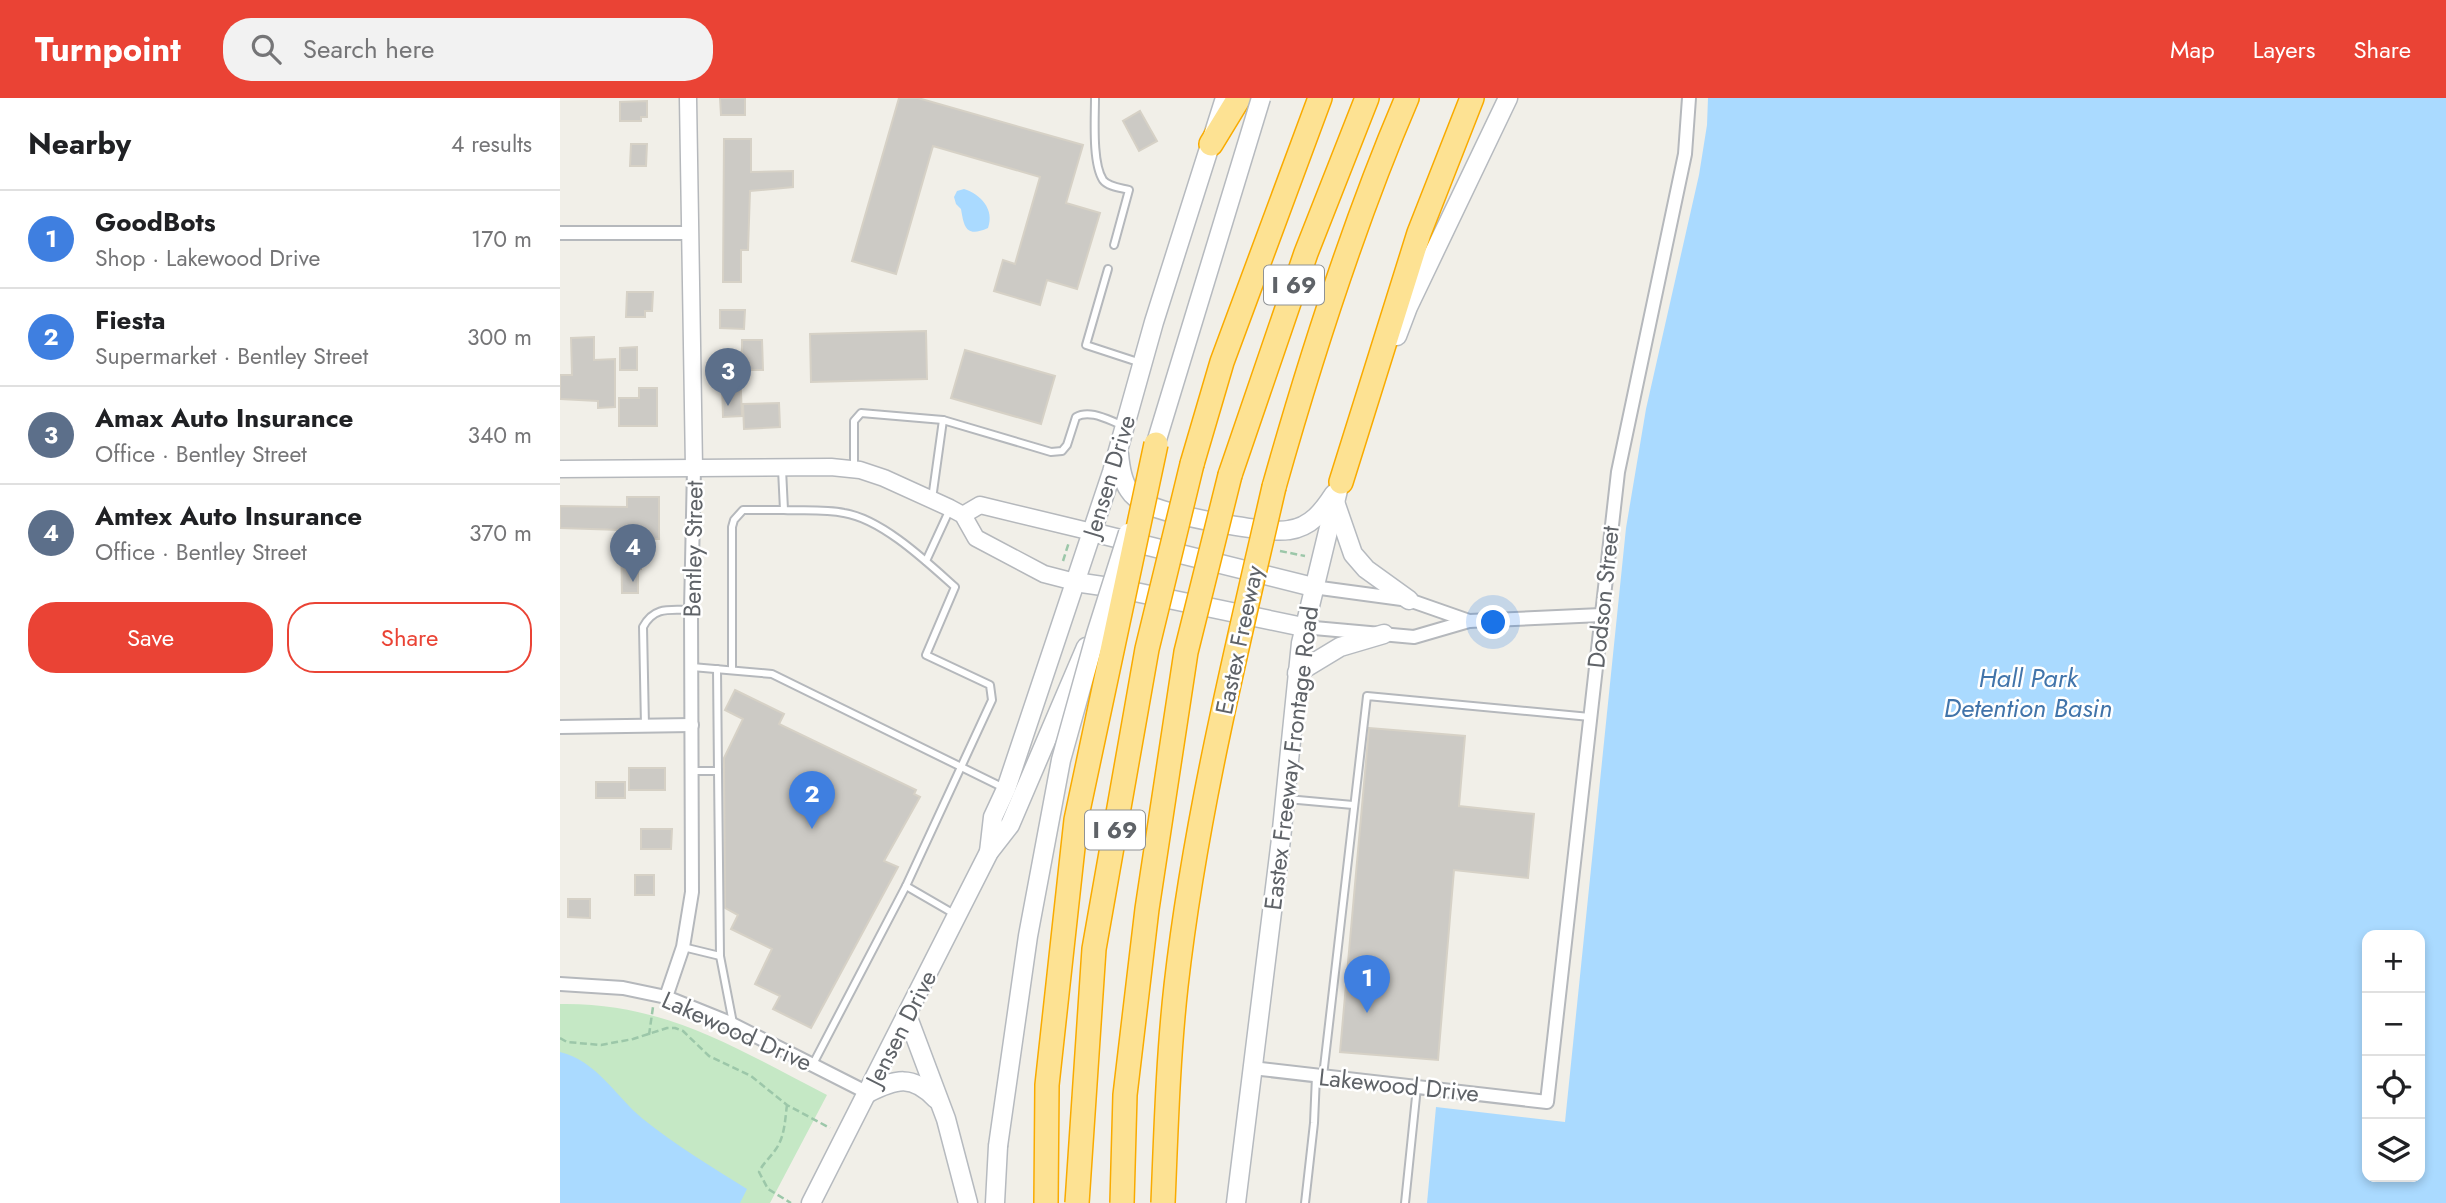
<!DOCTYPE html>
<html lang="en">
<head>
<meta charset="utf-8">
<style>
	:root { --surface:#fff; --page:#f2f2f2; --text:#202124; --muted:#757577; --line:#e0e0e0; --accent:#ea4335 }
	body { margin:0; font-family:Jost,sans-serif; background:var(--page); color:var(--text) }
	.controls { position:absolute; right:21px; bottom:21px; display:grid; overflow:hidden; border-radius:14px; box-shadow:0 4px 10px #0003 }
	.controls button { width:63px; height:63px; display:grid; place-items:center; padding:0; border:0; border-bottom:2px solid var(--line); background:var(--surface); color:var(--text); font:35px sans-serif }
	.you { position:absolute; left:934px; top:525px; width:24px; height:24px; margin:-18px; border:5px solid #fff; border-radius:50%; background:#1a73e8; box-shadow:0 0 0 10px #1a73e833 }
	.badge { display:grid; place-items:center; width:46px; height:46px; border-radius:50%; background:var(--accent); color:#fff; font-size:23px; font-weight:700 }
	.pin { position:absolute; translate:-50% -58px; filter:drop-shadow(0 2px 4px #0008) }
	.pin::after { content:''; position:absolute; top:37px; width:24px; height:21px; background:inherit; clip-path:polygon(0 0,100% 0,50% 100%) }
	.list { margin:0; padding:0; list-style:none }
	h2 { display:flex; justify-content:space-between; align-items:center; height:91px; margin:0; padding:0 28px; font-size:30px }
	h2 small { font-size:23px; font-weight:400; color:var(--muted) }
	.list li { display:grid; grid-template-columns:46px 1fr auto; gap:21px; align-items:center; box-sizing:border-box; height:98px; padding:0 28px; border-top:2px solid var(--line) }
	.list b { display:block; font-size:26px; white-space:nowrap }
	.list p { margin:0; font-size:23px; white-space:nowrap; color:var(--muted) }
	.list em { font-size:23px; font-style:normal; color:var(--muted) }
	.actions { display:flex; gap:14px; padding:21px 28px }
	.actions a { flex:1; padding:16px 0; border:2px solid var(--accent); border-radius:28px; text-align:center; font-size:24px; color:var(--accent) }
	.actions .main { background:var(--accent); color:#fff }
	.icon { flex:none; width:38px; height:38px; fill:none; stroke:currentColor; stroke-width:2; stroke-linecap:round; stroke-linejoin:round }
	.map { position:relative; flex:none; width:1886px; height:1105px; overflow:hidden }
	header { display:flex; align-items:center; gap:42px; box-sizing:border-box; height:98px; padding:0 35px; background:var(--accent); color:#fff }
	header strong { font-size:33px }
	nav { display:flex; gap:38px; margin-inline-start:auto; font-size:24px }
	.search { width:490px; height:63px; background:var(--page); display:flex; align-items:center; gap:18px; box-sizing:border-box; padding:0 24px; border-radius:28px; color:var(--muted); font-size:26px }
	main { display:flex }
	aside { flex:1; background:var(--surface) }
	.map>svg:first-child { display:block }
</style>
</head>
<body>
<header>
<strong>Turnpoint</strong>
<div class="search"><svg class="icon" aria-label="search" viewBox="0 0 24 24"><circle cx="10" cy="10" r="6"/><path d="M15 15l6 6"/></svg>Search here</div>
<nav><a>Map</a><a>Layers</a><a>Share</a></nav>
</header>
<main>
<aside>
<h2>Nearby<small>4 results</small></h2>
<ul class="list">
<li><span class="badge" style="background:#3f7fe0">1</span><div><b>GoodBots</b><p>Shop · Lakewood Drive</p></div><em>170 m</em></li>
<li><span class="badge" style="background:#3f7fe0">2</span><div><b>Fiesta</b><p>Supermarket · Bentley Street</p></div><em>300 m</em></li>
<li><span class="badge" style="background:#5c6f8a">3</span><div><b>Amax Auto Insurance</b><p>Office · Bentley Street</p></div><em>340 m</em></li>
<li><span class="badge" style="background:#5c6f8a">4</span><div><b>Amtex Auto Insurance</b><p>Office · Bentley Street</p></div><em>370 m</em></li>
</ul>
<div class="actions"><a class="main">Save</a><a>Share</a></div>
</aside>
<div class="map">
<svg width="1886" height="1105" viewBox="0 0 1886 1105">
	<rect width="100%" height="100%" fill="#f1efe8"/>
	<path fill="#c5e8c5" d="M 0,906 C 105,904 177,951 267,997 L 210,1105 L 0,1105 Z"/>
	<g fill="#aadaff" fill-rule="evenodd">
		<path d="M 1148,0 L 1886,0 L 1886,1105 L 867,1105 L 876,1009 L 1005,1024 L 1066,430 L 1086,311 L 1139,77 L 1147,27 ZM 1807,837 L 1860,837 L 1860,1079 L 1807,1079 Z"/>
		<path d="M 404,91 C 420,96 435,111 428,130 C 406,140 404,129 401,111 L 396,106 L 394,99 L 397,93 Z"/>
		<path d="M 0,954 C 37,963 55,998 83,1021 C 115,1047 152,1069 187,1091 L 180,1105 L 0,1105 Z"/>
	</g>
	<g fill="#cccac5" stroke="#d6d1c6" stroke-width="2">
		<path d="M 160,0 L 185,0 L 185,17 L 161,17 Z"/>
		<path d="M 339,0 L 358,0 L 523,47 L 506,105 L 540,115 L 517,191 L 487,182 L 480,207 L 434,193 L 443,162 L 455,166 L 480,79 L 373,48 L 336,176 L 292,163 Z"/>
		<path d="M 87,3 L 87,19 L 81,19 L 81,23 L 60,23 L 60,4 Z"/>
		<path d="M 580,13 L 597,43 L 579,53 L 563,23 Z"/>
		<path d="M 164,41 L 191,41 L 191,74 L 233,73 L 233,89 L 190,93 L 188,152 L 181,152 L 181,184 L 163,184 Z"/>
		<path d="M 71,46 L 87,46 L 86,68 L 70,68 Z"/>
		<path d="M 67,194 L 93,194 L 92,213 L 85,213 L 85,219 L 66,219 Z"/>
		<path d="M 160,212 L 185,212 L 184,231 L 160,230 Z"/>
		<path d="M 366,233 L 367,281 L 251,284 L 250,236 Z"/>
		<path d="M 34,239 L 34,262 L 55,261 L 55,309 L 38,310 L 38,303 L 0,301 L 0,277 L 12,277 L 11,240 Z"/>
		<path d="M 182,242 L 202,242 L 203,272 L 180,272 L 182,318 L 163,319 L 162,283 L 166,283 L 165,254 L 182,254 Z"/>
		<path d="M 77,249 L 77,272 L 60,272 L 60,250 Z"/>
		<path d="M 405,252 L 495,278 L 481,326 L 391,300 Z"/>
		<path d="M 79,290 L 97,290 L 97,328 L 59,328 L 59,300 L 79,300 Z"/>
		<path d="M 219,305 L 220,329 L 184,331 L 183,306 Z"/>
		<path d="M 67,399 L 99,399 L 99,441 L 81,441 L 81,471 L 78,471 L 78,495 L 62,495 L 61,432 L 0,430 L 0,408 L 67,409 Z"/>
		<path d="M 175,592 L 224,616 L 219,626 L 356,692 L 354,696 L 360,699 L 324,763 L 338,769 L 251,930 L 213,911 L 220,898 L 195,886 L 212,851 L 171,831 L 178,817 L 165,810 L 164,660 L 183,621 L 165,612 Z"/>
		<path d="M 809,630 L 905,638 L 899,708 L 974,716 L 968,780 L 894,772 L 878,962 L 780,954 Z"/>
		<rect x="69" y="670" width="36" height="22"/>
		<rect x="36" y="684" width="29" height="16"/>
		<path d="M 81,731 L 112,731 L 111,751 L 81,751 Z"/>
		<rect x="75" y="777" width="19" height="20"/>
		<path d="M 8,801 L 30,801 L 30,820 L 8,819 Z"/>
	</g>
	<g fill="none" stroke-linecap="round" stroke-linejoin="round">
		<g stroke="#b5b8bc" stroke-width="10">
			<g id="service">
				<path d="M 535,0 C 535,21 532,65 543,82 C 548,89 562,90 569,92 L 554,147"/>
				<path d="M 548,171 L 526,247 L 581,265"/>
				<path d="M 294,370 L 294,323 L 301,315 L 383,322 L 491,354 L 502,353 L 507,347 L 516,319 C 530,311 548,322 562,327"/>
				<path d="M 222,371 L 224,412 C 244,413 265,411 284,415 C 322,421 367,464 395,489 L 366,557 L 430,587 L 432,602 L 346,788 L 396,817"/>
				<path d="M 372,401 L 383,322"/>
				<path d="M 366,463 L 390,411"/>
				<path d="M 132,569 L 212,576 L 444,690"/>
				<path d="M 172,572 L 172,429 L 174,422 L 183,412 L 224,412"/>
				<path d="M 85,628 L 83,529 C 94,508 110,512 131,512"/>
				<path d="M 132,673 L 158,673 L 157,571"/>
				<path d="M 158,673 L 160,858 L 173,925"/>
				<path d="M 727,701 L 793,707"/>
				<path d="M 123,849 L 160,858"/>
				<path d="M 253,966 L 346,788"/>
				<path d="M 763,978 L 807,598 L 1030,619"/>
				<path d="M 745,1105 L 754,1025 L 756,978"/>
				<path d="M 845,1105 L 857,989"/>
			</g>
		</g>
		<g stroke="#b5b8bc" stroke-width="16">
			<g id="minor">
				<path d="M 0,135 L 129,135"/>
				<path d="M 753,489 L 849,502 L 909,523"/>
				<path d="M 743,529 L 854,539 L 909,523 L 1041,517"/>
				<path d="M 0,629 L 132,627"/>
				<path d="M 0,886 L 63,890 L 106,899 L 168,924 L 308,995"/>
				<path d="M 106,899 L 123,849 L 132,794 L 131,512 L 134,370"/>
				<path d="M 692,970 L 987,1004 L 1058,374 L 1125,56 L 1129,0"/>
			</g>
		</g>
		<g stroke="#b5b8bc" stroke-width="19">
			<g id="tertiary">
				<path d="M 128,0 L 134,370"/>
				<path d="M 0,371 L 271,369 L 300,372 L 324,380 L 390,410 L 403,417 L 416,440 L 484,476 L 515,484"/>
				<path d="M 403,417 L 420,407 L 532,434"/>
			</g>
		</g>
		<g stroke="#b6babf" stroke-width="21">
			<g id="secondary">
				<path d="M 837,238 L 848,209 L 948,0"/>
				<path d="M 559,356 C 560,367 563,384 569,392 C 572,397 580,404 586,406 C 609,417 705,436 729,432 C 751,429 763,413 774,396"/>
				<path d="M 775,404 L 793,456 L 806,471 L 849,502"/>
				<path d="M 532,434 L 753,489"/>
				<path d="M 515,484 L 556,490 L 743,529"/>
				<path d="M 737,575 L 780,549 L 824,536"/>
				<path d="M 429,754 L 433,719 L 446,691 L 552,374 L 594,224 L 665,0"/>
				<path d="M 347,917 L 386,1021 L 408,1105"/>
				<path d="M 308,995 C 336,981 352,976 376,1001"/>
				<path d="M 251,1105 L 429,754 L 450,727 L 526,549"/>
				<path d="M 435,1105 L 438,1048"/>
				<path d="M 676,1105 L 721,741 L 741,545 L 779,388 L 786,372"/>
			</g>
		</g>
		<g stroke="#f9ab00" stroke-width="26">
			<g id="motorway">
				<path d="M 651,46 L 679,0"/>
				<path d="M 632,366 L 662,264 L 760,0"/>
				<path d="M 670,377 L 746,155 L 807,0"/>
				<path d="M 781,384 L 859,135 L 912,0"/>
				<path d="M 714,389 C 751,258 793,126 847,0"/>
			</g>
		</g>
		<g stroke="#9cc7a9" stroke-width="2.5" stroke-dasharray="7 3.5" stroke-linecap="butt">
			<path d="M 720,453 L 745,458"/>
			<path d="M 503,463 L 509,444"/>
			<path d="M 89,937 L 93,909"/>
			<path d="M 0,940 L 7,944 L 41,947 L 73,941 L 107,930 L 115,930 L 123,933 L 149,958 L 191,978 L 227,1007 L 270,1030"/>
			<path d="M 227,1007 C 225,1021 225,1038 216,1051 C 210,1060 203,1065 199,1074 L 208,1091 L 231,1105"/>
		</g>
		<use href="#service" stroke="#fff" stroke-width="6"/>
		<use href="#minor" stroke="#fff" stroke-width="12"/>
		<use href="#tertiary" stroke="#fff" stroke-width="16"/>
		<use href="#secondary" stroke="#fff" stroke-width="18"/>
		<use href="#motorway" stroke="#fde293" stroke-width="23"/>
		<g stroke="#b6babf" stroke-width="21" stroke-linecap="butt">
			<g id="secondary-bridge">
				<path d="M 592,358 L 701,0"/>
				<path d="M 438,1048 L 468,838 L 501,662 L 536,536 L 568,435"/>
			</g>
		</g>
		<g stroke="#f9ab00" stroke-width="26" stroke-linecap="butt">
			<g id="motorway-bridge">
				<path d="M 486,1105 L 487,987 L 516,722 L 596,346"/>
				<path d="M 517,1105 L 534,851 L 587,551 L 632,366"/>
				<path d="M 562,1105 L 565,997 L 587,811 L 626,554 L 670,377"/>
				<path d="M 603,1105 C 606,1033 608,960 616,888 C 635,720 676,554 714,389"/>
			</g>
		</g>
		<use href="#secondary-bridge" stroke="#fff" stroke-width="18"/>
		<use href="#motorway-bridge" stroke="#fde293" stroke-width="23"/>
	</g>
	<g text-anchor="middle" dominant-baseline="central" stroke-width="5" stroke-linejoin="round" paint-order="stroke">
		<g fill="#fff" stroke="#8f9295" stroke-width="2">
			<rect x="704" y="167.5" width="60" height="39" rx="5"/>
			<rect x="525" y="712.5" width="60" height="39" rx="5"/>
		</g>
		<g font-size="23" font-weight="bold" fill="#5f6368">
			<text x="734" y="187">I 69</text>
			<text x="555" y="732">I 69</text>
		</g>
		<g font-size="24" fill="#5f6368" stroke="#fff">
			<text transform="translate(549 378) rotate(-73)">Jensen Drive</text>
			<text transform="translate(133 451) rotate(-89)">Bentley Street</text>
			<text transform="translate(1043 499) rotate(-84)">Dodson Street</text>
			<text transform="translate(679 542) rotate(-78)">Eastex Freeway</text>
			<text transform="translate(731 660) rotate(-83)">Eastex Freeway Frontage Road</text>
			<text transform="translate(341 930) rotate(-63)">Jensen Drive</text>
			<text transform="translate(177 933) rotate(24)">Lakewood Drive</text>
			<text transform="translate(839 987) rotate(6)">Lakewood Drive</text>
		</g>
		<g font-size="26" font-style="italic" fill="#4174aa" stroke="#fff">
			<text x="1468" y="580">Hall Park<tspan x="1468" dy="30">Detention Basin</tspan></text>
		</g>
	</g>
</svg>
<div class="controls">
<button>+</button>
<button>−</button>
<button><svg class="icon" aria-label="locate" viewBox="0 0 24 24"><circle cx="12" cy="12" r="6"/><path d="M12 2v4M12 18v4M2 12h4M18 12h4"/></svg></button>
<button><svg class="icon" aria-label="layers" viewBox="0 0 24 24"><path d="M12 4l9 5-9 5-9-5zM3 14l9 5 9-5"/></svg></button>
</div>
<div class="you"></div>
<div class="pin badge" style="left:807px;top:915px;background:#3f7fe0">1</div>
<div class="pin badge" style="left:252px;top:731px;background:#3f7fe0">2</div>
<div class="pin badge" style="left:168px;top:308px;background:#5c6f8a">3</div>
<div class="pin badge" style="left:73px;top:484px;background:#5c6f8a">4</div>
</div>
</main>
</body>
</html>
